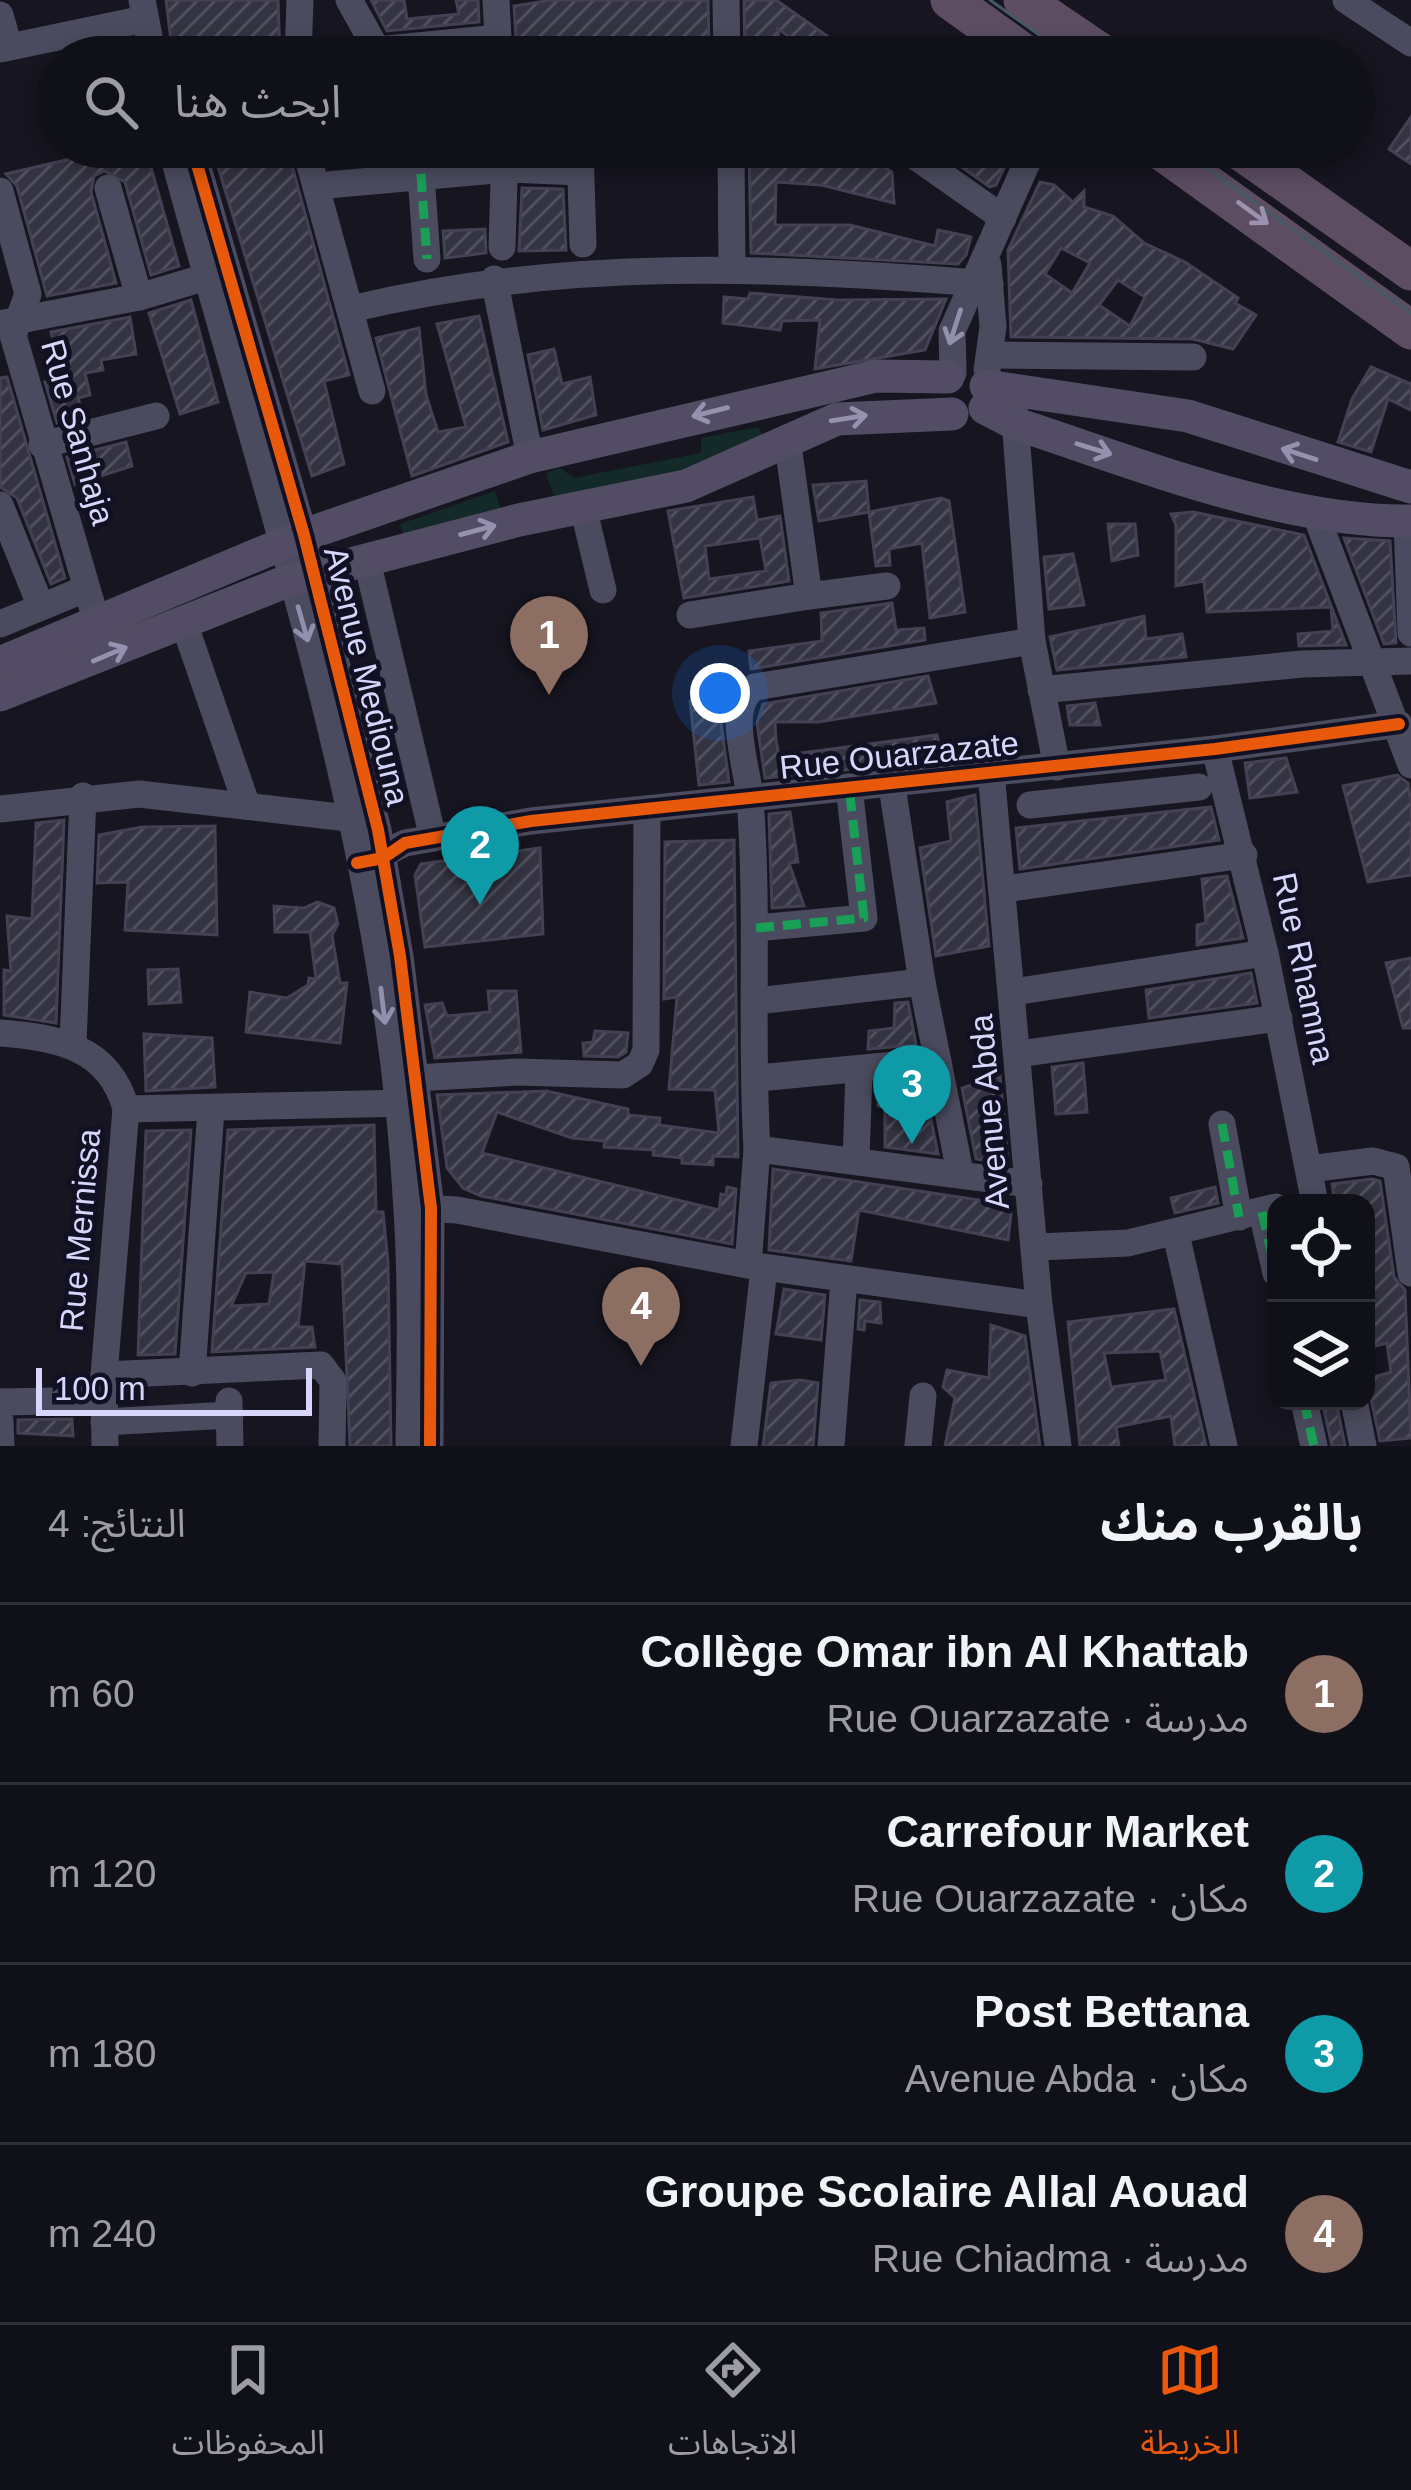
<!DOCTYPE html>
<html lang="ar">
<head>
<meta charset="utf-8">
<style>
	:root { --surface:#101018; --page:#1e1e25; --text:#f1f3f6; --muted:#9c9da2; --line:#303037; --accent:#ea580c }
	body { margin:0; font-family:Helvetica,"Noto Sans Arabic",sans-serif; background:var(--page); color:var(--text); direction:rtl }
	.controls { position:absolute; right:36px; bottom:36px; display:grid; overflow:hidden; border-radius:24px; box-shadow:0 6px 18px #0003 }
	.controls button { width:108px; height:108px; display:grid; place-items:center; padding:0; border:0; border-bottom:3px solid var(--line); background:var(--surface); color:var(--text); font:60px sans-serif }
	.scale { position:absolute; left:36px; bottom:30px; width:276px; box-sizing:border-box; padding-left:12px; border:6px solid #d8d7fb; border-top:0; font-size:33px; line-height:42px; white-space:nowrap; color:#d8d7fb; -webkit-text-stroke:9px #121124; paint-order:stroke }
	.you { position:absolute; left:720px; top:693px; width:42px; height:42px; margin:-30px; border:9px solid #fff; border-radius:50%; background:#1a73e8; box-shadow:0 0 0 18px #1a73e833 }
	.badge { display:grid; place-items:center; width:78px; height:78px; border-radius:50%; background:var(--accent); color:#fff; font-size:39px; font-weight:700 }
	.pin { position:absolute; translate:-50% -99px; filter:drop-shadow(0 3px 6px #0008) }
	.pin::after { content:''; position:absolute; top:63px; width:42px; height:36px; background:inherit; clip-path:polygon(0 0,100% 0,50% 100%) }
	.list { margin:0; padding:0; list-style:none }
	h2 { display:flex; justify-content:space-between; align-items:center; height:156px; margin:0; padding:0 48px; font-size:51px }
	h2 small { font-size:39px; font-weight:400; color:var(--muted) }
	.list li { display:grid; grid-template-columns:78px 1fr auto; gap:36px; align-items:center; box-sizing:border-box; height:180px; padding:0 48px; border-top:3px solid var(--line) }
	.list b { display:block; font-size:45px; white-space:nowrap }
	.list p { margin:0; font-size:39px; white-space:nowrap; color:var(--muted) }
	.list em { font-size:39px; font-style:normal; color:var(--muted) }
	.icon { flex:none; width:66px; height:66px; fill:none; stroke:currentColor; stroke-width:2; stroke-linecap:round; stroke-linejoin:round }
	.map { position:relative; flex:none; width:1411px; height:1446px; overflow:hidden; direction:ltr }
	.search { position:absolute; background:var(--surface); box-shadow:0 6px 18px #0003; left:36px; right:36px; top:36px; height:132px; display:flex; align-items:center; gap:30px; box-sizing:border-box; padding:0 42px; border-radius:66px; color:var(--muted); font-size:45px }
	.sheet { height:876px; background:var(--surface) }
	nav { display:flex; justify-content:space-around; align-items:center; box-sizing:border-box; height:168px; border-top:3px solid var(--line); background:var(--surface); font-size:33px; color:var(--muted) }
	nav a { display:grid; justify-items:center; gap:6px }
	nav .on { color:var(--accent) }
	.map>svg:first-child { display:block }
</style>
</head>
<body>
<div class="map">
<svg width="1411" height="1446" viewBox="0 0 1411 1446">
	<defs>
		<pattern id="building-hatch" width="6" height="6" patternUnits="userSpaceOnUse" patternTransform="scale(3)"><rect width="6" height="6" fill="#343342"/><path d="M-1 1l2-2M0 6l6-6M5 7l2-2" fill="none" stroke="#51505e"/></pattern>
	</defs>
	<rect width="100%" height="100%" fill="#161520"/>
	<g fill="#142a29">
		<path d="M 758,427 L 768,443 L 742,458 L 556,503 L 546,473 L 560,468 L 574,478 L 701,453 L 701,438 Z"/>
		<path d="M 495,491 L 503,516 L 405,539 L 400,524 Z"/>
	</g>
	<g fill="url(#building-hatch)" stroke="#434153" stroke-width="3" fill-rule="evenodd">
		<path d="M 166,0 L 278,0 L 280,57 L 173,57 Z"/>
		<path d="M 371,0 L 404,0 L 407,19 L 459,14 L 456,0 L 478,0 L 479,22 L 387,31 Z"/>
		<path d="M 552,0 L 708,0 L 709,44 L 630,41 L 630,50 L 544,47 L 543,57 L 517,57 L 514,6 Z"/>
		<path d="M 744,0 L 776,0 L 857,57 L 810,57 L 810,51 L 778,29 L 780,57 L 745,57 Z"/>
		<path d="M 1411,117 L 1411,164 L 1389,149 Z"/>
		<path d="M 122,147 L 140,147 L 148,157 L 179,266 L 151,275 L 125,182 L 104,171 L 94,176 L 91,192 L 116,283 L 47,296 L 17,186 L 6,174 Z"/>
		<path d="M 212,147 L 287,147 L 349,375 L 324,381 L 344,464 L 312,476 Z"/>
		<path d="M 749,147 L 859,151 L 892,172 L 894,203 L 821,185 L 776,182 L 775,225 L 850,225 L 935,246 L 938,230 L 971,237 L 966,255 L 958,264 L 751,253 Z"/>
		<path d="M 933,147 L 992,147 L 1009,158 L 996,185 L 990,187 Z"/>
		<path d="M 1040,182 L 1054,185 L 1073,202 L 1084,191 L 1084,207 L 1113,216 L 1144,243 L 1185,262 L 1238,298 L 1235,303 L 1256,315 L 1233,349 L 1193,339 L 1011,337 L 1008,250 ZM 1061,248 L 1090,263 L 1072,293 L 1045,274 ZM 1118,280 L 1145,297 L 1130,326 L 1099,305 Z"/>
		<path d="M 522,188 L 563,189 L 566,250 L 519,251 Z"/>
		<path d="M 485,229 L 486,253 L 445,258 L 443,231 Z"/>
		<path d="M 750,293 L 838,300 L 946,299 L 925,350 L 815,369 L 820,320 L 782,321 L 780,330 L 723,323 L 724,297 L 748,299 Z"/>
		<path d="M 191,300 L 218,402 L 180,414 L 149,313 Z"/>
		<path d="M 479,316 L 508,442 L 412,476 L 376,338 L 419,328 L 426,395 L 438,432 L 466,427 L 437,324 Z"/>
		<path d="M 130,317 L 136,354 L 101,360 L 103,370 L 85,373 L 90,395 L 78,398 L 83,416 L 57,423 L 45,382 L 62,378 L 51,332 Z"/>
		<path d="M 554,349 L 562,384 L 590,377 L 596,415 L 543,430 L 528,355 Z"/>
		<path d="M 1371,367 L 1411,384 L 1411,410 L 1388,399 L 1371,452 L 1338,442 L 1352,399 Z"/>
		<path d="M 7,377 L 65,578 L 51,584 L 17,498 L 0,487 L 0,378 Z"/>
		<path d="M 126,442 L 132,466 L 75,484 L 67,457 Z"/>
		<path d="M 866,481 L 869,512 L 819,521 L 813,485 Z"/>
		<path d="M 753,497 L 757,520 L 780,516 L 789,581 L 684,598 L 668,511 ZM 760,538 L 766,571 L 709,579 L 705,546 Z"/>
		<path d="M 941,498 L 949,501 L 965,612 L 930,618 L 922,543 L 889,549 L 890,565 L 876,566 L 869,512 Z"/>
		<path d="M 1193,512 L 1304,535 L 1346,645 L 1299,646 L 1298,634 L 1333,631 L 1331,607 L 1207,612 L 1204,581 L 1176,586 L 1176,525 L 1171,514 Z"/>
		<path d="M 1108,524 L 1135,524 L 1138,555 L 1112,561 Z"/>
		<path d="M 1344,538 L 1390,541 L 1396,643 L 1384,644 Z"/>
		<path d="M 1073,554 L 1084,605 L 1049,609 L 1044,557 Z"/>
		<path d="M 892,603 L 896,630 L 924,628 L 925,640 L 751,669 L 749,651 L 822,641 L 821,613 Z"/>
		<path d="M 1144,616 L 1146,639 L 1182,634 L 1186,657 L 1057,670 L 1050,637 Z"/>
		<path d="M 928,676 L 936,703 L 818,722 L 775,722 L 776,740 L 779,756 L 937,735 L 942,760 L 765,778 L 757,723 L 763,704 Z"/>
		<path d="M 726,697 L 721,723 L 729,782 L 699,785 L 690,701 Z"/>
		<path d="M 1095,703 L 1100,725 L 1070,725 L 1067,706 Z"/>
		<path d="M 1286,758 L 1297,792 L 1250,798 L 1245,763 Z"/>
		<path d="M 1397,775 L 1408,783 L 1411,804 L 1411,875 L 1368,882 L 1343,786 Z"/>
		<path d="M 975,795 L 989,946 L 936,956 L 920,848 L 951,841 L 947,802 Z"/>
		<path d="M 1211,807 L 1219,840 L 1020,869 L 1016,828 Z"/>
		<path d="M 790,812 L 798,862 L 789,863 L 804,906 L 772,908 L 769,814 Z"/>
		<path d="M 64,820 L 56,1023 L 4,1015 L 4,970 L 11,971 L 7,916 L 32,919 L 36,823 Z"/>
		<path d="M 215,826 L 217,935 L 125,930 L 128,882 L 97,883 L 99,835 L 142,827 Z"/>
		<path d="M 734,840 L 738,1157 L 713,1156 L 713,1165 L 682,1163 L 682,1158 L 653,1155 L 654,1150 L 604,1147 L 605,1141 L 572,1138 L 497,1112 L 482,1153 L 719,1210 L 721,1194 L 726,1195 L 727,1187 L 736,1189 L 732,1244 L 481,1196 L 463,1188 L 447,1168 L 437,1095 L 546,1091 L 628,1109 L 628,1115 L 660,1118 L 659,1125 L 719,1133 L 715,1090 L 669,1089 L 677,997 L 664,999 L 665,842 Z"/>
		<path d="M 540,848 L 543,934 L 425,947 L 415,875 L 421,864 Z"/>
		<path d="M 1227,876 L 1243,938 L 1197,945 L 1197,925 L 1206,923 L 1202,879 Z"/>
		<path d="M 317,902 L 334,908 L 338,924 L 332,935 L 340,983 L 347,983 L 340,1043 L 246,1032 L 250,992 L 287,998 L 308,985 L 309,978 L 316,979 L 310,932 L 275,932 L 274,906 L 304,908 Z"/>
		<path d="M 1411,958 L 1411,1028 L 1403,1028 L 1386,963 Z"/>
		<path d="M 178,969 L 181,1002 L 149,1004 L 148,970 Z"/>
		<path d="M 1251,973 L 1257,1003 L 1149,1018 L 1146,990 Z"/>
		<path d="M 488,991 L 516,991 L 521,1052 L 435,1058 L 425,1005 L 442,1003 L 447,1016 L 490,1012 Z"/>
		<path d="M 908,1002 L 916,1045 L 868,1049 L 869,1031 L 894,1028 L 895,1003 Z"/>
		<path d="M 595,1031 L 628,1033 L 626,1052 L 618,1057 L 584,1056 L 583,1043 L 593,1042 Z"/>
		<path d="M 144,1034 L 212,1038 L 215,1087 L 146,1091 Z"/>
		<path d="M 1083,1063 L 1087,1112 L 1056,1114 L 1052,1067 Z"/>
		<path d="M 1000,1076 L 1008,1163 L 976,1159 L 962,1088 Z"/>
		<path d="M 923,1080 L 938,1154 L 885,1147 L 885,1107 L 878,1106 L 879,1085 Z"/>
		<path d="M 374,1125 L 376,1212 L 383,1212 L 388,1263 L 391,1446 L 350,1446 L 342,1264 L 305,1261 L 298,1327 L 312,1327 L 315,1347 L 212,1352 L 228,1130 ZM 274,1272 L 269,1304 L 231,1306 L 246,1273 Z"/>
		<path d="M 191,1130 L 175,1354 L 138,1355 L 146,1131 Z"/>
		<path d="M 773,1169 L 1012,1205 L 1008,1240 L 859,1210 L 851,1261 L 769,1250 Z"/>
		<path d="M 1372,1179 L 1380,1181 L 1394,1277 L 1405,1290 L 1411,1438 L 1380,1441 L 1367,1379 L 1391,1372 L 1387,1343 L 1366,1348 L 1366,1203 L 1335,1203 L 1332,1184 Z"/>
		<path d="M 1215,1187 L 1218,1203 L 1175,1213 L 1171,1198 Z"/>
		<path d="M 784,1289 L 825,1295 L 821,1340 L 776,1334 Z"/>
		<path d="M 860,1300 L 880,1302 L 881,1323 L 865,1321 L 864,1330 L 858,1329 Z"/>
		<path d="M 1174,1309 L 1206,1446 L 1175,1446 L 1171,1416 L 1116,1427 L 1119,1446 L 1080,1446 L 1068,1322 ZM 1160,1351 L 1166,1380 L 1111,1387 L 1104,1353 Z"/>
		<path d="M 991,1325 L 1025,1336 L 1040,1446 L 945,1446 L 955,1398 L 943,1387 L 947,1370 L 989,1378 Z"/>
		<path d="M 800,1380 L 818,1383 L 813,1446 L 763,1446 L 771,1383 Z"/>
		<path d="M 1322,1401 L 1336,1401 L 1345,1446 L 1332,1446 Z"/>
		<path d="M 72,1419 L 73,1436 L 18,1433 L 18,1420 Z"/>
	</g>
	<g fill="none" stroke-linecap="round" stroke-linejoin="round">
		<g stroke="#4b4b5f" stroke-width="27">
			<path d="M 142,0 L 153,57"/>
			<path d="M 349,0 L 377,50 L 498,38"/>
			<path d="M 496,0 L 499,57"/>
			<path d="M 726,0 L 727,57"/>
			<path d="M 1346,0 L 1411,43"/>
			<path d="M 0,15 L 9,47"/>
			<path d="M 0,49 L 144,19"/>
			<path d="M 298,57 L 300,0"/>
			<path d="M 171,147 C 265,495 388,847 407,1210 C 412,1288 410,1367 409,1446"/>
			<path d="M 192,147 L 304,535 L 378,830 L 400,956 L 431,1208 L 430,1446"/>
			<path d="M 305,147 L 372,391"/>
			<path d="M 419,147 L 427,259"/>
			<path d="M 580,147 L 583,244"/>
			<path d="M 731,147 L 732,269"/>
			<path d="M 902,147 L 1003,218"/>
			<path d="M 316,186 L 506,169 L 580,172"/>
			<path d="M 108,188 L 139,297"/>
			<path d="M 0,191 L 28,294 L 13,335 L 97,623"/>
			<path d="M 502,247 L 505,147"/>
			<path d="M 494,279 L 530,457"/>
			<path d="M 351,309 C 561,258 776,266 990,284"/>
			<path d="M 4,323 L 139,297 L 223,272"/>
			<path d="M 991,355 L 1193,357"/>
			<path d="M 987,370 L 993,327 L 988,265"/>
			<path d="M 953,373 L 952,331 L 1034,147"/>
			<path d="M 1014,407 L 1032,641 L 1057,767"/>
			<path d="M 787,438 L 809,596 L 887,586"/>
			<path d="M 42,445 L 156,416"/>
			<path d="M 0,505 L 41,607"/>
			<path d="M 583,507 L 603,590"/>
			<path d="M 1314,510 L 1411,765"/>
			<path d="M 1407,521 L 1411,633"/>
			<path d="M 367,561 L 433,838"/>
			<path d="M 690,615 L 809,596"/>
			<path d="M 184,623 L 246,803"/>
			<path d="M 0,624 L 85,589"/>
			<path d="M 1041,690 L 1302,664 L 1411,661"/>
			<path d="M 1215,749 L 1265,953 L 1315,1203"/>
			<path d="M 991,772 L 1039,1305 L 1058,1446"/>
			<path d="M 891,780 L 922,982 L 960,1172"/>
			<path d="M 1030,805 L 1199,787"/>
			<path d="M 0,809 L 139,794 L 348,818"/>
			<path d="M 371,860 L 405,843 L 531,821 L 1215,749 L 1399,724"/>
			<path d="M 1004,889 L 1244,855"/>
			<path d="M 756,928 L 864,918 L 849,787"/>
			<path d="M 1014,992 L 1265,953"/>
			<path d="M 757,1001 L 922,982"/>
			<path d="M 0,1033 C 56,1037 110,1047 126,1109 L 104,1375 L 105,1446"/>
			<path d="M 73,1043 L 83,796"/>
			<path d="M 1018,1054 L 1279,1018"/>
			<path d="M 416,1078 L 517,1072 L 623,1075 L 640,1064 L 646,1050 L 647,812"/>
			<path d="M 758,1078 L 938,1061"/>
			<path d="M 126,1109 L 410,1103"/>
			<path d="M 1222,1124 L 1239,1217"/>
			<path d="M 856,1160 L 859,1071"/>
			<path d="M 1309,1169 L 1373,1161 L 1396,1167 L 1411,1273"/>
			<path d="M 1029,1184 L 757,1149 C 750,1032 759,915 750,799 C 748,768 724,705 755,687 L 1032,641"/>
			<path d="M 418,1208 L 457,1210 L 748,1265 L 1039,1305"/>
			<path d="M 1262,1212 L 1276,1273"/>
			<path d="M 1176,1234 L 1224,1446"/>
			<path d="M 1038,1247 L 1128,1243 L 1276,1207"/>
			<path d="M 748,1265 L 757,1149"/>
			<path d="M 192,1373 L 211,1109"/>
			<path d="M 104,1375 L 321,1365 L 333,1381 L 332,1446"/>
			<path d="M 229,1401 L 230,1446"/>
			<path d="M 1304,1401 L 1314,1446"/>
			<path d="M 1354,1401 L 1363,1446"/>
			<path d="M 0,1402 L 103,1400"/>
			<path d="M 0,1421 L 1,1446"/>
			<path d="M 104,1422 L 230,1415"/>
			<path d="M 744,1446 L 764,1268"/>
			<path d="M 831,1446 L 844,1279"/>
			<path d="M 918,1446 L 923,1396"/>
		</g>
		<g stroke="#524c64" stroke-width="33">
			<path d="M 986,386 L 1188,416 L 1411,487"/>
			<path d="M 985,408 L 1016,424 C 1136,463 1284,523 1411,521"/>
			<path d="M 0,663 L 304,535 L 530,457 L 876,376 L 948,377"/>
			<path d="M 0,695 L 290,580 L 519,520 L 686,486 L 837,419 L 952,414"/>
		</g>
		<g stroke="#5c4d62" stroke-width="39">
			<path d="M 950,0 L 1029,57"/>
			<path d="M 1023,0 L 1107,57"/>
			<path d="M 1156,147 L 1411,330"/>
			<path d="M 1235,147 L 1411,271"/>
		</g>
		<g stroke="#455a66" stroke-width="3">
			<path d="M 990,0 L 1070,57"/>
			<path d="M 1177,147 L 1411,313"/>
		</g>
		<g stroke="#1a9f57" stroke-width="9" stroke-dasharray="18 9" stroke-linecap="butt">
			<path d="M 412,48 L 412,57"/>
			<path d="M 419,147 L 427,259"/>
			<path d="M 756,928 L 864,918 L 849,787"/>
			<path d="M 1222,1124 L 1239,1217"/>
			<path d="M 1262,1212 L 1276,1273"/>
			<path d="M 1304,1401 L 1314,1446"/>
		</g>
		<g stroke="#121124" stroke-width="20">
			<g id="cycleway">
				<path d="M 192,147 L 304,535 L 378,830 L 400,956 L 431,1208 L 430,1446"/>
				<path d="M 357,863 L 383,858 L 405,843 L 531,821 L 1215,749 L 1399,724"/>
			</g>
		</g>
		<use href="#cycleway" stroke="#e8590c" stroke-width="12"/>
	</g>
	<defs><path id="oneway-shaft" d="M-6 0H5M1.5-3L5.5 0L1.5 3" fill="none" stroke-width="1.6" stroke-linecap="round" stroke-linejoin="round" transform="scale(3)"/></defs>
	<use stroke="#9a92ae" href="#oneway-shaft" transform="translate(1253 213) rotate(36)"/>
	<g stroke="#9291ad">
		<use href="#oneway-shaft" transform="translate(955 327) rotate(108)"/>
		<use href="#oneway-shaft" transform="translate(303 624) rotate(74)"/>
		<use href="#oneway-shaft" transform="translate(383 1006) rotate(83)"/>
	</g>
	<g stroke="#9592b0">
		<use href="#oneway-shaft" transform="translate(710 412) rotate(166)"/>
		<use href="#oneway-shaft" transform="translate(849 418) rotate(-9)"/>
		<use href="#oneway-shaft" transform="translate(1094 449) rotate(17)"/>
		<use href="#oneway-shaft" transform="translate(1299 454) rotate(-162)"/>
		<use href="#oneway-shaft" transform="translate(478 530) rotate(-15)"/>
		<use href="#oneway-shaft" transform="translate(110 654) rotate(-23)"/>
	</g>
	<g text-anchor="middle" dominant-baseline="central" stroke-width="10" stroke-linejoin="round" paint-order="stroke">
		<g font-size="33" fill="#d8d7fb" stroke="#121124">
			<text transform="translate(78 432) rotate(74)">Rue Sanhaja</text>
			<text transform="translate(367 676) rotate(76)">Avenue Mediouna</text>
			<text transform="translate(899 755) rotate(-6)">Rue Ouarzazate</text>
			<text transform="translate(1304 968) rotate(78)">Rue Rhamna</text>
			<text transform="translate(989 1112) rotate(-95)">Avenue Abda</text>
			<text transform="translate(80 1230) rotate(-85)">Rue Mernissa</text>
		</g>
	</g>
</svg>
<div class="controls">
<button><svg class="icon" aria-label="locate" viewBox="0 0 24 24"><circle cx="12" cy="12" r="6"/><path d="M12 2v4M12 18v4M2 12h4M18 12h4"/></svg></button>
<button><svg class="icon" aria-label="layers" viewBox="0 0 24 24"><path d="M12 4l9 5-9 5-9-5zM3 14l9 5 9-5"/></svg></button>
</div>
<div class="scale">100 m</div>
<div class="you"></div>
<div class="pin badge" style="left:549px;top:695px;background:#8d6e63">1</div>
<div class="pin badge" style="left:480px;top:905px;background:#0f9aa8">2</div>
<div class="pin badge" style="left:912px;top:1144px;background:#0f9aa8">3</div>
<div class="pin badge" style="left:641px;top:1366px;background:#8d6e63">4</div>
<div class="search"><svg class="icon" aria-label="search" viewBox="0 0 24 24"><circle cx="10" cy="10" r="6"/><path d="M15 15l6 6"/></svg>ابحث هنا</div>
</div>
<section class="sheet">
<h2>بالقرب منك<small>النتائج: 4</small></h2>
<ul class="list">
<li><span class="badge" style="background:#8d6e63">1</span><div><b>Collège Omar ibn Al Khattab</b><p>مدرسة · Rue Ouarzazate</p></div><em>60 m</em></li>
<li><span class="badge" style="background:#0f9aa8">2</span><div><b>Carrefour Market</b><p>مكان · Rue Ouarzazate</p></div><em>120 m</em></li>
<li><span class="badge" style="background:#0f9aa8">3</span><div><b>Post Bettana</b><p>مكان · Avenue Abda</p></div><em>180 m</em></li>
<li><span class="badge" style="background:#8d6e63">4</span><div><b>Groupe Scolaire Allal Aouad</b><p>مدرسة · Rue Chiadma</p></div><em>240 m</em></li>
</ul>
</section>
<nav>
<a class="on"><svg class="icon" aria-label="map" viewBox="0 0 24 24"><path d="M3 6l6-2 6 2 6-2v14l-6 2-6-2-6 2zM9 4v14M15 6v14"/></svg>الخريطة</a>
<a><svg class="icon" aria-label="directions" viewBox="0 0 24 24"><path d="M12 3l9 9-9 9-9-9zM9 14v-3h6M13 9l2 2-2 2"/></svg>الاتجاهات</a>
<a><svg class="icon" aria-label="saved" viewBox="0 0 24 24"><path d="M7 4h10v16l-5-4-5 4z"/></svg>المحفوظات</a>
</nav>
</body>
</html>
